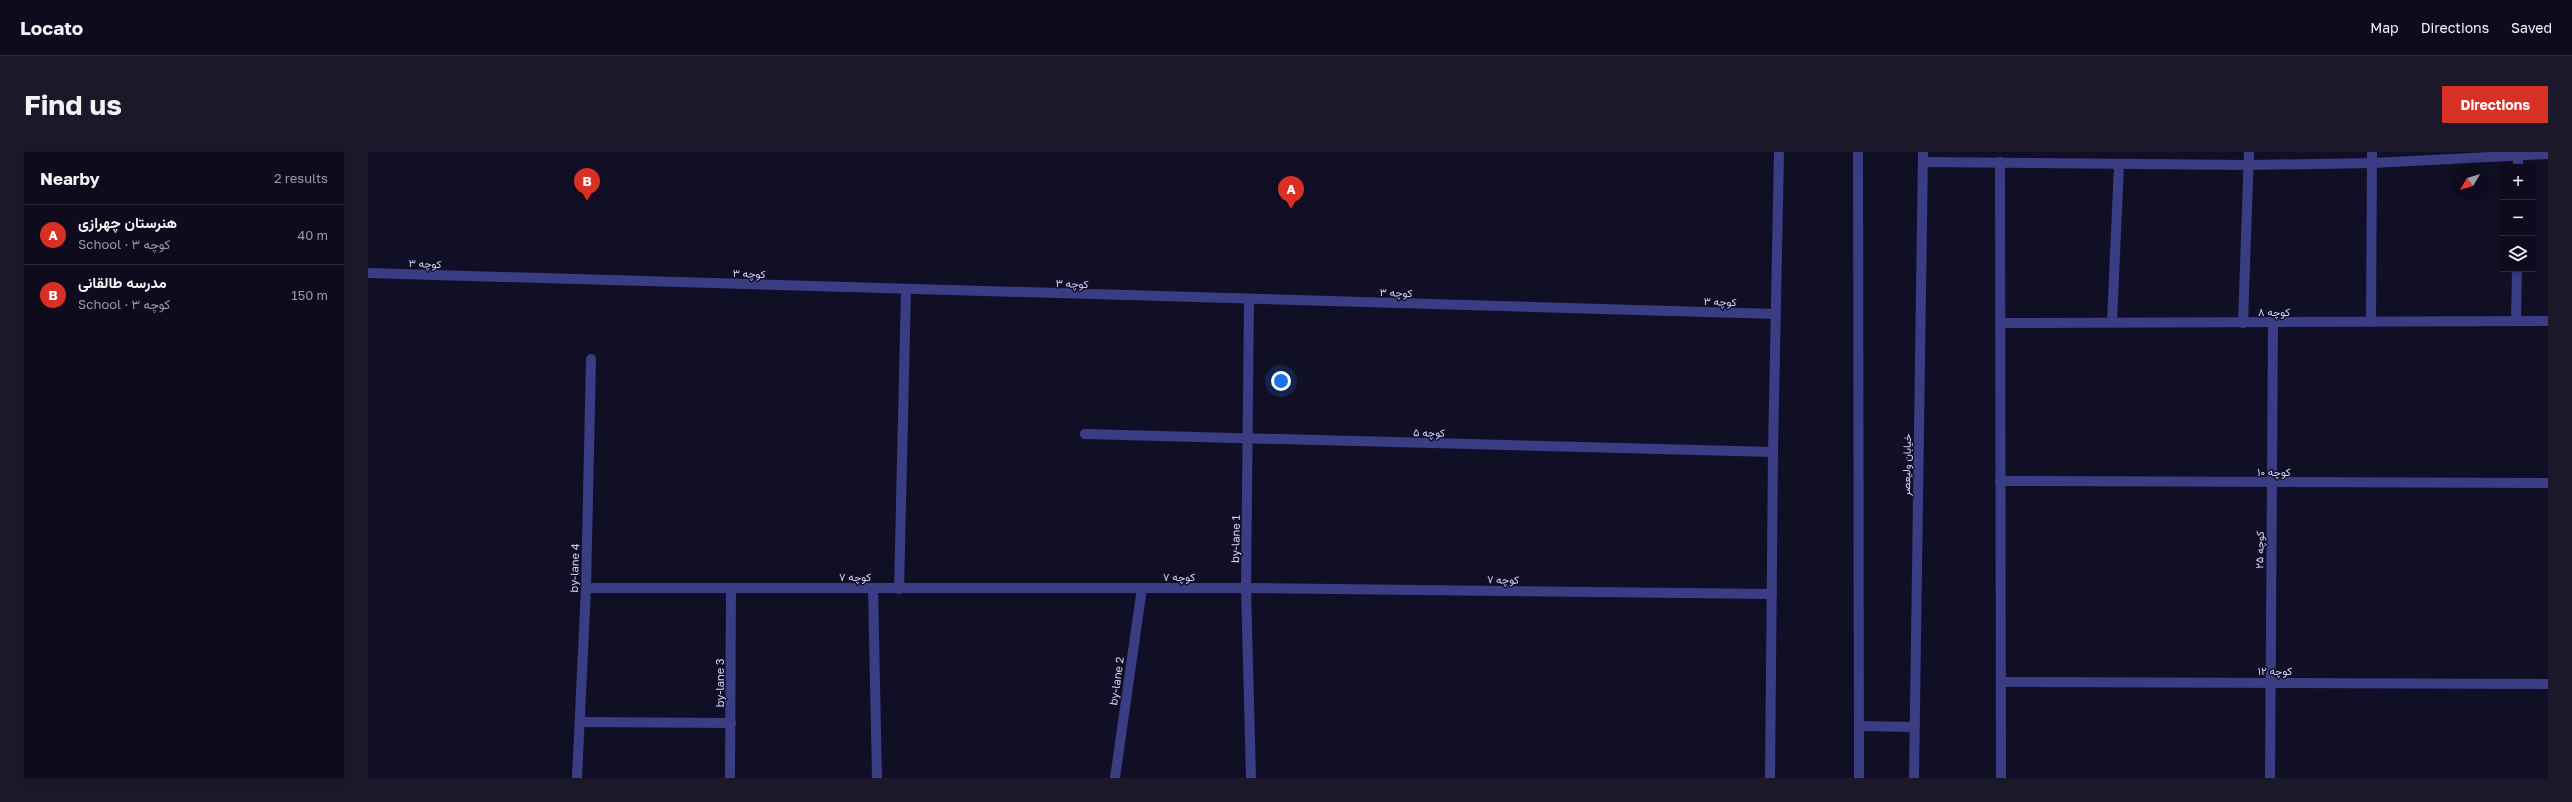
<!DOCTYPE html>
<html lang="en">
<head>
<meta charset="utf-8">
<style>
	:root { --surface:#0d0b1c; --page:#1b1929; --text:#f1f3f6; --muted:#9a9ba3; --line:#2d2b3b; --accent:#d93025 }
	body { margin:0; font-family:"Golos Text",Vazirmatn,sans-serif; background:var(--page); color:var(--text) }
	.controls { position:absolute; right:12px; top:12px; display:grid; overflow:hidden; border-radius:0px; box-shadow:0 2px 6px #0003 }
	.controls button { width:36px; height:36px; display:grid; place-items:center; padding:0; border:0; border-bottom:1px solid var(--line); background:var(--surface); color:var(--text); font:20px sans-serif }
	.compass { position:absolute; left:2084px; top:12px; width:36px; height:36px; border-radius:50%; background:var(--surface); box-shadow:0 2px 6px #0003; rotate:232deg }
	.you { position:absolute; left:913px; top:229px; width:14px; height:14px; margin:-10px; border:3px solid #fff; border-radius:50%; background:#1a73e8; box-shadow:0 0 0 6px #1a73e833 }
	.badge { display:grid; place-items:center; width:26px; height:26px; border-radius:50%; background:var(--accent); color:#fff; font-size:13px; font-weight:700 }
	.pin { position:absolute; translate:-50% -33px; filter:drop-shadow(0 1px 2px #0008) }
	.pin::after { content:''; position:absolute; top:21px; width:14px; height:12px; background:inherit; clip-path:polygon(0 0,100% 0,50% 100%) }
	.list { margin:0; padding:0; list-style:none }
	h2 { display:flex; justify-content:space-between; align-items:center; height:52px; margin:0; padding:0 16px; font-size:17px }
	h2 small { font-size:13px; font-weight:400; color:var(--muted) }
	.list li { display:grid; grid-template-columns:26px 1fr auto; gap:12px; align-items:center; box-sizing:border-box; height:60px; padding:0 16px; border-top:1px solid var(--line) }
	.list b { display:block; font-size:15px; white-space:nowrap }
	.list p { margin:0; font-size:13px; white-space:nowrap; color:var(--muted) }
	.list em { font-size:13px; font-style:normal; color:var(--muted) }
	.icon { flex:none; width:22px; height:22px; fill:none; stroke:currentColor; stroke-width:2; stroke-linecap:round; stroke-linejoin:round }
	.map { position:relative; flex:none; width:2180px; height:626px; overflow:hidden; border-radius:0px }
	header { display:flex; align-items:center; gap:24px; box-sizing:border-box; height:56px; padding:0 20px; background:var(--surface); border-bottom:1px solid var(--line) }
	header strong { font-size:19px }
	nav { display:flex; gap:22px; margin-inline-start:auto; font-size:14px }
	.intro { display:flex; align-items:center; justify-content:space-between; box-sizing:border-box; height:96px; padding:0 24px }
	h1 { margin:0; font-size:28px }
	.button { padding:10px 18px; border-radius:0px; background:var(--accent); color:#fff; font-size:14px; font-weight:700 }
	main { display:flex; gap:24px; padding:0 24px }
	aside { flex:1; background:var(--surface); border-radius:0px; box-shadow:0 2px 6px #0003 }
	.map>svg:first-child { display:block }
</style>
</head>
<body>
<header>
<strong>Locato</strong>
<nav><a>Map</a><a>Directions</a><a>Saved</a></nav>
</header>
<div class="intro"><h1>Find us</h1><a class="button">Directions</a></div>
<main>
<aside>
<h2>Nearby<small>2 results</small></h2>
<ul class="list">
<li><span class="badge">A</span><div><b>هنرستان چهرازی</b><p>School · کوچه ۳</p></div><em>40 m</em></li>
<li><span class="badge">B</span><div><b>مدرسه طالقانی</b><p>School · کوچه ۳</p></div><em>150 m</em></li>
</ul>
</aside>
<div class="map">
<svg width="2180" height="626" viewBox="0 0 2180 626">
	<rect width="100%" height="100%" fill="#110f26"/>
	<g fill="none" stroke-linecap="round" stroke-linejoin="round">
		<g stroke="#3a3c84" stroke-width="10">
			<path d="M 1490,0 L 1491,626"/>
			<path d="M 1555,10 L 1881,13 L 2005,11 L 2180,2"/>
			<path d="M 1632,10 L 1633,626"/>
			<path d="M 2150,15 L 2150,4"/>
			<path d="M 0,121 L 1408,162"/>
			<path d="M 881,148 L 878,436 L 883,626"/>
			<path d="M 2148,169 L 2149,117"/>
			<path d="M 1744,170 L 1751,13"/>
			<path d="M 2003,170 L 2004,0"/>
			<path d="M 1633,171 L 2180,169"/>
			<path d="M 1875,171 L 1881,0"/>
			<path d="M 717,282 L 1405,300"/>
			<path d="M 1632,329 L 2180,331"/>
			<path d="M 218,436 L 878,436 L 1404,442"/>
			<path d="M 505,436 L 509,626"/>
			<path d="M 531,437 L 538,138"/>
			<path d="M 1633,530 L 2180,532"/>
			<path d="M 212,570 L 363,571"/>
			<path d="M 1491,574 L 1547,575"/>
			<path d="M 209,626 L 218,436 L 223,207"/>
			<path d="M 362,626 L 363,436"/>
			<path d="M 747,626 L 774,436"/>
			<path d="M 1402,626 L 1405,300 L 1411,0"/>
			<path d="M 1546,626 L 1555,0"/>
			<path d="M 1902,626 L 1905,171"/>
		</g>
	</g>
	<g text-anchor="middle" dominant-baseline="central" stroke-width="3" stroke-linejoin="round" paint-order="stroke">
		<g font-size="11" fill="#d6d4ff" stroke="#110f26">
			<text transform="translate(57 111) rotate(2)">کوچه ۳</text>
			<text transform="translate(381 121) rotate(2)">کوچه ۳</text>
			<text transform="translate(704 131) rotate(2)">کوچه ۳</text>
			<text transform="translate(1028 140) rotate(2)">کوچه ۳</text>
			<text transform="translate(1352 149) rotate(2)">کوچه ۳</text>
			<text x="1906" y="159">کوچه ۸</text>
			<text transform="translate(1061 280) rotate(1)">کوچه ۵</text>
			<text transform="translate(1538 313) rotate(-89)">خیابان ولیعصر</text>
			<text x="1906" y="319">کوچه ۱۰</text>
			<text transform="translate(867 387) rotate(-89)">by-lane 1</text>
			<text transform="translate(1891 398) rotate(-89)">کوچه ۲۵</text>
			<text transform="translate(206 416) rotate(-88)">by-lane 4</text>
			<text x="487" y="424">کوچه ۷</text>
			<text x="811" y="424">کوچه ۷</text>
			<text transform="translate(1135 427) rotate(1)">کوچه ۷</text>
			<text x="1907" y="518">کوچه ۱۲</text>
			<text transform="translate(748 529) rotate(-82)">by-lane 2</text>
			<text transform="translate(351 531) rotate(-90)">by-lane 3</text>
		</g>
	</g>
</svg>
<div class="controls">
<button>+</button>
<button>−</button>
<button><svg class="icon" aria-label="layers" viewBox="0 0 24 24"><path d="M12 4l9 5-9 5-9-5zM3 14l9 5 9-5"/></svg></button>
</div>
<svg class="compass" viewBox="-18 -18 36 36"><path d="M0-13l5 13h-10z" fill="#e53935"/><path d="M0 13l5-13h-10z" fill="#9a9ba3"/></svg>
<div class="you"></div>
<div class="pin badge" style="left:923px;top:57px">A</div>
<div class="pin badge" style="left:219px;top:49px">B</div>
</div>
</main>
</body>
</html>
